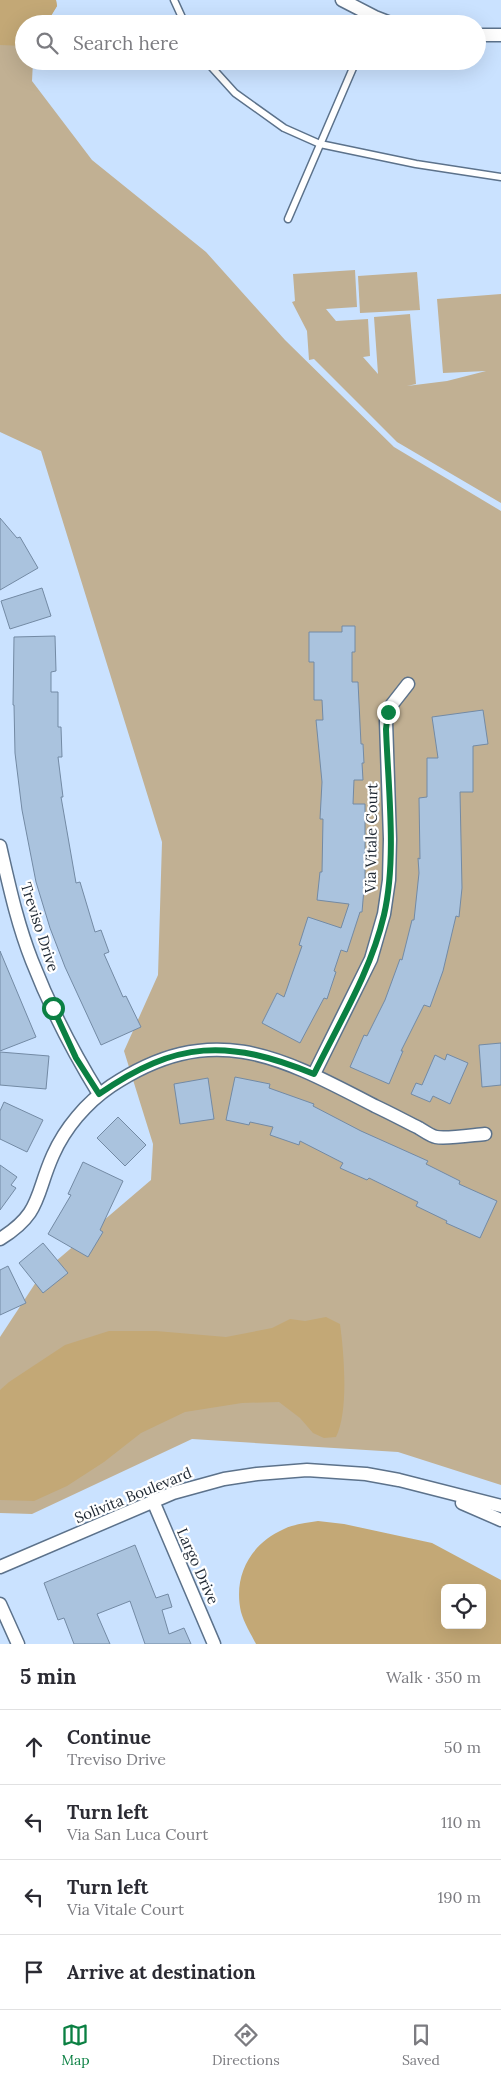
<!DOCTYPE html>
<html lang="en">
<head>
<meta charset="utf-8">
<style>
	:root { --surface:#fff; --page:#f2f2f3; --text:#2b2b33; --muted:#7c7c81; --line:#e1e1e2; --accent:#0b8043 }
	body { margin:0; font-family:Lora,serif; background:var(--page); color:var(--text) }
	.controls { position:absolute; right:15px; bottom:15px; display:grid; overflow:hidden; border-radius:8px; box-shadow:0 5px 20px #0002 }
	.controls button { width:45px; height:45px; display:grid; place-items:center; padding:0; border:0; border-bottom:1px solid var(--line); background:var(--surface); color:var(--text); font:25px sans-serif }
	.stop { position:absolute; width:15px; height:15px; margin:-11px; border:4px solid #0b8043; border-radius:50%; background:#fff }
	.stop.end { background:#0b8043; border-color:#fff; box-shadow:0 1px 5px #0008 }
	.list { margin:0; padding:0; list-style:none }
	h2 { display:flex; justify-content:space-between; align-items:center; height:65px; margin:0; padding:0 20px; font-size:21px }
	h2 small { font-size:16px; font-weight:400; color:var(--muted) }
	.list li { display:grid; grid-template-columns:32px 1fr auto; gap:15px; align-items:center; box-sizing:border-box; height:75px; padding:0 20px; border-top:1px solid var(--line) }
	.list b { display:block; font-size:19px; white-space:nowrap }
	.list p { margin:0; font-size:16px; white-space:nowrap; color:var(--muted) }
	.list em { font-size:16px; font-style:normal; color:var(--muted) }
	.icon { flex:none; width:28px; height:28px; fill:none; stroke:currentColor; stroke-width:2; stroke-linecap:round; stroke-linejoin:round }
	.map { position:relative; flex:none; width:501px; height:1644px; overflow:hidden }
	.search { position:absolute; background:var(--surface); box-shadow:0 5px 20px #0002; left:15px; right:15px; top:15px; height:55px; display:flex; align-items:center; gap:12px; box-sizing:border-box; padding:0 18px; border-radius:28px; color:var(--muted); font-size:19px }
	.sheet { height:365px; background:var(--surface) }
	nav { display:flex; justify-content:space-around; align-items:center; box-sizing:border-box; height:70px; border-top:1px solid var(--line); background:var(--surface); font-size:14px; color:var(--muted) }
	nav a { display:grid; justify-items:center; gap:2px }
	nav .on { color:var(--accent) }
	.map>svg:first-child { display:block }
</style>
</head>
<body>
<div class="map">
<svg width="501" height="1644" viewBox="0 0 501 1644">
	<rect width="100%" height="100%" fill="#cae2ff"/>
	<g fill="#c1b093">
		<path d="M 0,0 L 56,0 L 57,6 L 46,24 L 24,24 L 24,61 L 33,61 L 32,81 L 92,160 L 206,252 L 285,340 L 394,447 L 501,511 L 501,1485 L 398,1452 L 192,1439 L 32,1514 L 0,1513 L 0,1337 L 42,1273 L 151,1180 L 153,1144 L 124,1051 L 158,975 L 162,842 L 41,451 L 0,432 Z"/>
		<path d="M 355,270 L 357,307 L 326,309 L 336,321 L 368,319 L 370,356 L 363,357 L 378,374 L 374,317 L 410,314 L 416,384 L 407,386 L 447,381 L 486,371 L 443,373 L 437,299 L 501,294 L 501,503 L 397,442 L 314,359 L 309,360 L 307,331 L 292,302 L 295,301 L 293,274 Z"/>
		<path d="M 417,272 L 420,310 L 360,313 L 358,276 Z"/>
	</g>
	<g fill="#c3a876" fill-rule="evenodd">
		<path d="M 0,0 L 56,0 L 57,6 L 46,24 L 24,24 L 24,46 L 0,45 Z"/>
		<path d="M 326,1317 L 340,1324 C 344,1353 349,1411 336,1437 L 324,1438 L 313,1433 L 300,1418 L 279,1402 L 242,1403 L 185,1412 L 141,1433 L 104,1462 L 67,1486 L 34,1501 L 0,1500 L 0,1390 L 9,1382 L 65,1345 L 109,1331 L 156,1331 L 226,1337 L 272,1328 L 290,1319 L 305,1321 Z"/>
		<path d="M 318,1521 L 344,1524 L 432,1543 L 501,1580 L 501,1644 L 256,1644 C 251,1634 244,1623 241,1612 C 233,1576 250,1544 284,1529 C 294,1524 307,1523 318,1521 ZM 445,1588 L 482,1588 L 482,1625 L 445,1625 Z"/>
	</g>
	<g fill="#aac3de" stroke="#738aa4">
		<path d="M 0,518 L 17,538 L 20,537 L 38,568 L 0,590 Z"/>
		<path d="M 42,588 L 51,616 L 10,629 L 1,601 Z"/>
		<path d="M 342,626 L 355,626 L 355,652 L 352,652 L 352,682 L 358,682 L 361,744 L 363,744 L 364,763 L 362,763 L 363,780 L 354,780 L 353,804 L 365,804 L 365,877 L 362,912 L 360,912 L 347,952 L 341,950 L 334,971 L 336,972 L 327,999 L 324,998 L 300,1043 L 262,1023 L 277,993 L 284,997 L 302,946 L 299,945 L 308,917 L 341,928 L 349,904 L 317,900 L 320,872 L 322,872 L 323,819 L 320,819 L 322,782 L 316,720 L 323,720 L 322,700 L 314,700 L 314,662 L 309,662 L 309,632 L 342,632 Z"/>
		<path d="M 55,636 L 56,671 L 51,672 L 51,692 L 58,692 L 58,727 L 61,727 L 62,757 L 58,757 L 63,797 L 61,797 L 76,883 L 80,882 L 95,932 L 101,930 L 109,952 L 104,954 L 123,997 L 126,996 L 141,1027 L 101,1045 L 65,967 L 50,928 L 36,882 L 22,810 L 15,753 L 14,705 L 13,705 L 14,637 Z"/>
		<path d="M 483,710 L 488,744 L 473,746 L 473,792 L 460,792 L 462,888 L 459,917 L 456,916 L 443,971 L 430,1007 L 424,1005 L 401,1051 L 403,1051 L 389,1084 L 350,1067 L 364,1035 L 367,1036 L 385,1000 L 400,959 L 402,960 L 412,920 L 414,920 L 419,873 L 418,858 L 420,859 L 419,798 L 427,797 L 427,758 L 438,758 L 432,717 Z"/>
		<path d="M 0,951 L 36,1037 L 0,1051 Z"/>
		<path d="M 501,1043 L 501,1085 L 482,1087 L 479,1045 Z"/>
		<path d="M 0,1052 L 49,1056 L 46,1089 L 0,1085 Z"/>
		<path d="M 447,1054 L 468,1063 L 450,1104 L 433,1096 L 430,1102 L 411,1094 L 416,1083 L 422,1085 L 435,1055 L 445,1060 Z"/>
		<path d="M 235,1077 L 270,1084 L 269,1088 L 314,1104 L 313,1106 L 361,1131 L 428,1161 L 426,1164 L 460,1181 L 459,1184 L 497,1201 L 480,1238 L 446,1223 L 447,1221 L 416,1206 L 418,1202 L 369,1178 L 367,1180 L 340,1168 L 343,1163 L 300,1141 L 299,1145 L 270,1135 L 273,1127 L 250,1122 L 249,1125 L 226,1120 Z"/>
		<path d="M 208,1078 L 214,1119 L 180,1124 L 174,1084 Z"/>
		<path d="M 4,1102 L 43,1120 L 27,1152 L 0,1139 L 0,1111 Z"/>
		<path d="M 118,1117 L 146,1145 L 125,1166 L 97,1138 Z"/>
		<path d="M 83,1162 L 123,1181 L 100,1230 L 103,1232 L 88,1257 L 48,1234 L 71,1195 L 68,1194 Z"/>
		<path d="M 0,1165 L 17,1177 L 11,1185 L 16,1188 L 0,1210 Z"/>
		<path d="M 43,1243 L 68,1273 L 43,1293 L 19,1263 Z"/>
		<path d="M 8,1266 L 26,1303 L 0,1315 L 0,1270 Z"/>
		<path d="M 135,1545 L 156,1598 L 168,1594 L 172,1607 L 162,1610 L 169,1634 L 184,1628 L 191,1644 L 145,1644 L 130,1601 L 97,1614 L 110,1644 L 74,1644 L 64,1618 L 58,1620 L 44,1583 Z"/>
	</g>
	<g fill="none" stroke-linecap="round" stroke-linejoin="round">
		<g stroke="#5c728b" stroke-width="9">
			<g id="service">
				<path d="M 174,0 L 185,24"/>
				<path d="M 206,61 L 235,93 L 284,128 L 320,144 L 416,164 L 501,177"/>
				<path d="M 288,219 L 356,61"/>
			</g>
		</g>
		<g stroke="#5c728b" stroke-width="15">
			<g id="minor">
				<path d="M 342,0 L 375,17 L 393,24"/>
				<path d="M 477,35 L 501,35"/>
				<path d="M 0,846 C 9,885 17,923 32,961 C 50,1007 73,1052 99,1094"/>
				<path d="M 314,1074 L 371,959 L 384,914 L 389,880 L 390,839 L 386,721 L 390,707 L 408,684"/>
				<path d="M 0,1239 C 42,1213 35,1195 53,1155 C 65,1128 86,1103 111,1086 C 212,1019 279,1056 375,1106 C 390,1113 405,1121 419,1128 C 424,1131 431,1136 436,1137 C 447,1139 473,1135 485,1134"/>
				<path d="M 153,1501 L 214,1644"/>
				<path d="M 462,1503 L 501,1520"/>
				<path d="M 0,1567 L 173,1493 L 224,1479 L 257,1474 L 307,1470 L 366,1474 L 399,1480 L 501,1506"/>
				<path d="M 0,1604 L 18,1644"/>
			</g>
		</g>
		<use href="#service" stroke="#fff" stroke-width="6"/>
		<use href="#minor" stroke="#fff" stroke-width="12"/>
	</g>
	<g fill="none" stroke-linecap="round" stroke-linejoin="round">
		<path stroke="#0b8043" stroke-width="6" d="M 53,1008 L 76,1058 L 99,1094 C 177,1040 228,1039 314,1074 C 339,1023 371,971 384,915 C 397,859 388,786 386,729 L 388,712"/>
	</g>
	<g text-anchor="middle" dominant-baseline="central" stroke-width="4.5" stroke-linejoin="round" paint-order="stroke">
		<g font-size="15" fill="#1e2732" stroke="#fff">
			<text transform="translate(371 838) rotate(-89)">Via Vitale Court</text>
			<text transform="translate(40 927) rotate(72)">Treviso Drive</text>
			<text transform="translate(133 1495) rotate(-22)">Solivita Boulevard</text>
			<text transform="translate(198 1566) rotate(66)">Largo Drive</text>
		</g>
	</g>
</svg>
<div class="controls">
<button><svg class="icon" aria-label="locate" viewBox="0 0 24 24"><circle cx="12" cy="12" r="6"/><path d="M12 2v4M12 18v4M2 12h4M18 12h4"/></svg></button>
</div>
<div class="stop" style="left:53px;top:1008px"></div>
<div class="stop end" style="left:388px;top:712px"></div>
<div class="search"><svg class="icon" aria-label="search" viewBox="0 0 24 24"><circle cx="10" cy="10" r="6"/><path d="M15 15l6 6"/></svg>Search here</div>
</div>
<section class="sheet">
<h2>5 min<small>Walk · 350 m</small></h2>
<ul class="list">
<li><svg class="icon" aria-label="ahead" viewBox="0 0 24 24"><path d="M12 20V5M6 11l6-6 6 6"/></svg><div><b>Continue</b><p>Treviso Drive</p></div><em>50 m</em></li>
<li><svg class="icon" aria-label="left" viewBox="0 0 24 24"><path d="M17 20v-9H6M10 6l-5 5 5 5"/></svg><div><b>Turn left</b><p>Via San Luca Court</p></div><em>110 m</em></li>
<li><svg class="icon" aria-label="left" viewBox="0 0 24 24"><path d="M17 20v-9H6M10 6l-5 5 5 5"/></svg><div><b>Turn left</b><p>Via Vitale Court</p></div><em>190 m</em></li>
<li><svg class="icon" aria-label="arrive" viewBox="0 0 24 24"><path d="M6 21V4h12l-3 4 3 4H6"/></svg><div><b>Arrive at destination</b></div></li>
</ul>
</section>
<nav>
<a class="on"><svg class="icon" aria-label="map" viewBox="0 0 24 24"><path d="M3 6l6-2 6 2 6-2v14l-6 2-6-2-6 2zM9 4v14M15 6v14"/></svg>Map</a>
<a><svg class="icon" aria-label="directions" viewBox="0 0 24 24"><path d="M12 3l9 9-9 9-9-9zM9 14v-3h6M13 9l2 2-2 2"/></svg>Directions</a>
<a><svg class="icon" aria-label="saved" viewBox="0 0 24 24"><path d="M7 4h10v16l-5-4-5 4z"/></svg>Saved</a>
</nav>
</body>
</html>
